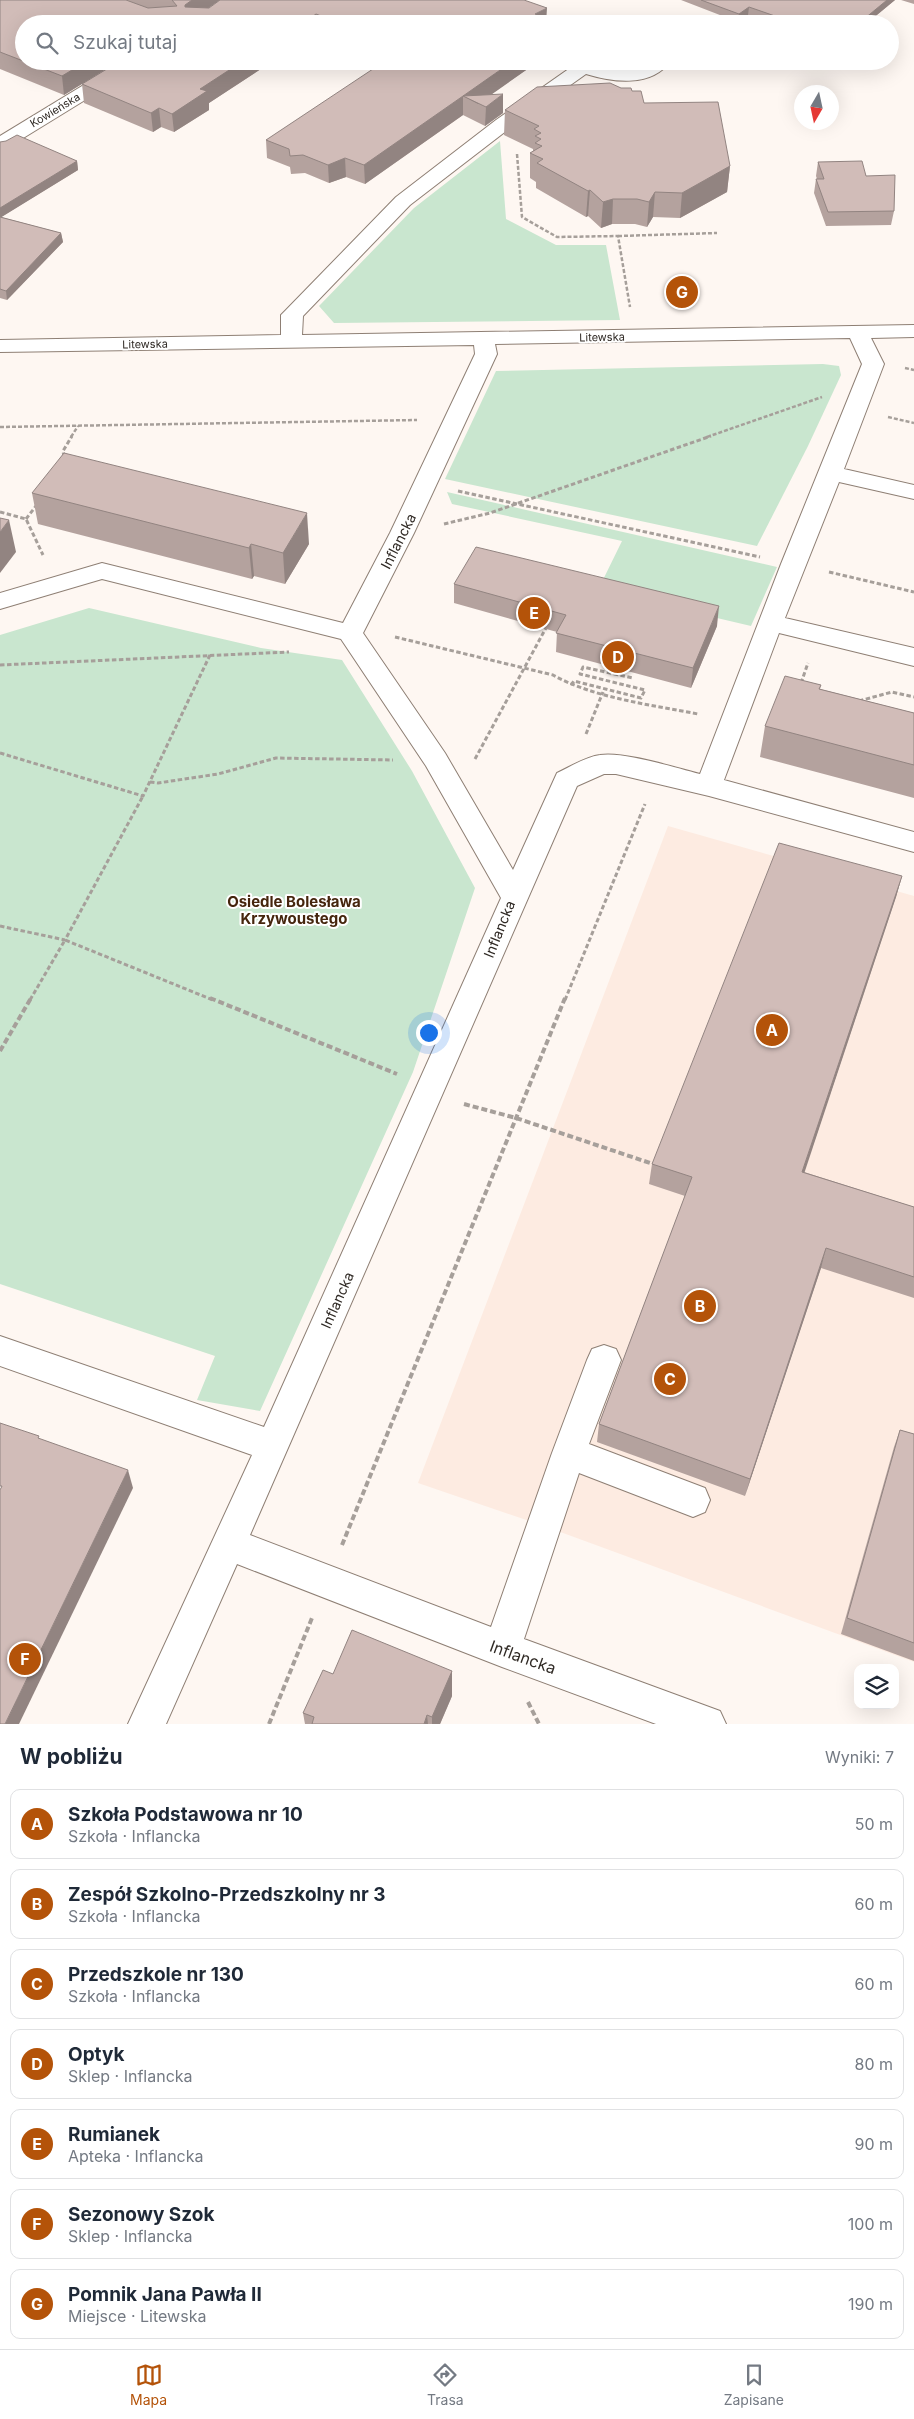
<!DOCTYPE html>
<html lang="pl">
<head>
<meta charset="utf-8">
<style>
	:root { --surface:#fff; --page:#f2f2f3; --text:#1f2937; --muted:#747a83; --line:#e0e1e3; --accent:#b45309 }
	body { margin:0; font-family:Inter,sans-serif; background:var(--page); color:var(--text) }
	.controls { position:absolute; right:15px; bottom:15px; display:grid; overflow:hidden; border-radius:10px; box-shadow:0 5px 20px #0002 }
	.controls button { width:45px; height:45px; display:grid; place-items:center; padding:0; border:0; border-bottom:1px solid var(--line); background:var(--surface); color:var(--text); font:25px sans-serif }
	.compass { position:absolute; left:794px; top:85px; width:45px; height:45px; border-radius:50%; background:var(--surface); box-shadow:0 5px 20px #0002; rotate:189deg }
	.you { position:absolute; left:428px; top:1032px; width:18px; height:18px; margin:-12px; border:4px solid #fff; border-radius:50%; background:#1a73e8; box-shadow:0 0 0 8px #1a73e833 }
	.badge { display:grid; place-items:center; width:32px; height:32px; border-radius:50%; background:var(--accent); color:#fff; font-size:16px; font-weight:700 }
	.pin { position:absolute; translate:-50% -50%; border:2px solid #fff; box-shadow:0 1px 5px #0006 }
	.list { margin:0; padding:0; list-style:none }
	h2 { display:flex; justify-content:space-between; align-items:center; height:65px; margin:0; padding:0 20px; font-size:21px }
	h2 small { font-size:16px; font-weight:400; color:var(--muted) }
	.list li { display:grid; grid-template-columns:32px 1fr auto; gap:15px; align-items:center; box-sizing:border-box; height:70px; margin:0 10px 10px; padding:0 10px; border:1px solid var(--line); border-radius:10px }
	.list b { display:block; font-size:19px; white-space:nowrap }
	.list p { margin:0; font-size:16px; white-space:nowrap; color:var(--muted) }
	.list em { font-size:16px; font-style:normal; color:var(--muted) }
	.icon { flex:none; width:28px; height:28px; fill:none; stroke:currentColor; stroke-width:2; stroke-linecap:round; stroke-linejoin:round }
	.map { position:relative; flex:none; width:914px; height:1724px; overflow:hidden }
	.search { position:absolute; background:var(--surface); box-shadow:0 5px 20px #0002; left:15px; right:15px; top:15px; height:55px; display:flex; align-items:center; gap:12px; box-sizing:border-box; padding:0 18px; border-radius:28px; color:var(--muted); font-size:19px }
	.sheet { height:625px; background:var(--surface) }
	nav { display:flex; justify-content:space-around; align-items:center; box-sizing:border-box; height:70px; border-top:1px solid var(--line); background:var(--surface); font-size:14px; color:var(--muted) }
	nav a { display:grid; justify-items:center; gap:2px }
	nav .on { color:var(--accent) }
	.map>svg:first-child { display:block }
</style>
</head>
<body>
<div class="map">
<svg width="914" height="1724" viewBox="0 0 914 1724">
	<rect width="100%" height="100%" fill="#fef7f2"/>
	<path fill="#fdebe1" d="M 668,826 L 914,896 L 914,1662 L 544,1526 L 418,1483 Z"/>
	<g fill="#c9e6cf">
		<path d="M 612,61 L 646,61 L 646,63 L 644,66 C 633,69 620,74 611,64 Z"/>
		<path d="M 500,141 L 506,219 L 556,245 L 606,245 L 620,320 L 334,323 L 319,306 L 414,208 Z"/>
		<path d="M 823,364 L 839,366 L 841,375 L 808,446 L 757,546 L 445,479 L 496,371 Z"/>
		<path d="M 447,492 L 777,567 L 751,626 L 598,590 L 622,541 L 452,504 Z"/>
		<path d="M 89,608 L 261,648 L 342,660 L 412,771 L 475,888 L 413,1072 L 260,1411 L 197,1400 L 215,1356 L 0,1284 L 0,635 Z"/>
	</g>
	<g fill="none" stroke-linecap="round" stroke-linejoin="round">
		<g stroke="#8e7f74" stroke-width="2">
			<g id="minor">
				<path d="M 123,61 L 145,61 L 142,65 L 7,148 L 0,150 L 0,136 Z"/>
				<path d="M 580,61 L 601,61 L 597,66 L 624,70 L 636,68 L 649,61 L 670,61 C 652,88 612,82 586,74 L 510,128 L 410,205 L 303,316 L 302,335 L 914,325 L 914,337 L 871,338 L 884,364 L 844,469 L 914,485 L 914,499 L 839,482 L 785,618 L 914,648 L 914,666 L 779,633 L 724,780 L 914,832 L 914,852 L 709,796 L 616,774 L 604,774 L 577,786 L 250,1535 L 491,1627 L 552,1453 L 587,1360 L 592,1349 L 604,1345 L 616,1349 L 621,1360 L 589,1444 L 705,1488 L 710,1500 L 705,1512 L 693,1517 L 579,1473 L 524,1639 L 720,1711 L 726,1724 L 656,1724 L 502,1667 L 237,1564 L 166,1724 L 128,1724 L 252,1455 L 0,1366 L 0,1336 L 264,1427 L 501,898 L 426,766 L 341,639 L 102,579 L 0,609 L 0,593 L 102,563 L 343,623 L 390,533 L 475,354 L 474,345 L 0,352 L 0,340 L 281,335 L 281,315 L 285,311 L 396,197 L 496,120 ZM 850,338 L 862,364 L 781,564 L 700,774 C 676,768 623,751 600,755 C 585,757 570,767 557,773 L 513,870 L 445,753 L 363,633 L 414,533 L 497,354 L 495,344 Z"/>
			</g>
		</g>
		<g stroke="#a69f9a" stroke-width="2.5" stroke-dasharray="4 2" stroke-linecap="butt">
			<path d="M 517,154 L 522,217 L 557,237 L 618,236 L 630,307"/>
			<path d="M 618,236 L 717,233"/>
			<path d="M 905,368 L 914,370"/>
			<path d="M 888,417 L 914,423"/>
			<path d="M 0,427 L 417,420"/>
			<path d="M 71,437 L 78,426"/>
			<path d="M 707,437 L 822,397"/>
		</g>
		<g stroke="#a69f9a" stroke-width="3" stroke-dasharray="4.5 2.5" stroke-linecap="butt">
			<path d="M 64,457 L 63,451 L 72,436"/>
			<path d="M 458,491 L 760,557"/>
			<path d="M 0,512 L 26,519 L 43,555"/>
			<path d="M 26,519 L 36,506"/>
			<path d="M 444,524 L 490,513 L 711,436"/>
			<path d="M 829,572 L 914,592"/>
			<path d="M 395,637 L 553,675 C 594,698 652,705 698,714"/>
			<path d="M 0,665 L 289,652"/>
			<path d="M 801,683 L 808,663"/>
			<path d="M 571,685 L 574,681 L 641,698 L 645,690 L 580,674 L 583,667 L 633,678"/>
			<path d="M 859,701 L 892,692 L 914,697"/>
			<path d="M 586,734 L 603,692"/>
			<path d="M 0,753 L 143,796 L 210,655"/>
			<path d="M 475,759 L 547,626"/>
			<path d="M 150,782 L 158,783 L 218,774 L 276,758 L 393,760"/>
			<path d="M 0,926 L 65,940 L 143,796"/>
			<path d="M 30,1000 L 65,940 L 213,1000"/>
			<path d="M 565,1000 L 645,804"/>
		</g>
		<g stroke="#a69f9a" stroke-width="4" stroke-dasharray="6 3" stroke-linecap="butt">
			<path d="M 210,998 L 397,1074"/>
			<path d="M 0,1051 L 31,998"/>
			<path d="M 464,1104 L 516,1118 L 656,1165"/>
			<path d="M 342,1545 L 565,998"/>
			<path d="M 528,1702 L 539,1724"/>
			<path d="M 269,1724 L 312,1618"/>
		</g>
		<use href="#minor" fill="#fff" fill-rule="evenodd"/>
	</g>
	<g fill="#b4a29e">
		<path d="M 0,0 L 220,0 L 209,8 L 546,18 L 561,24 L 24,24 L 119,61 L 64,95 L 0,69 Z"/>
		<path d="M 681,0 L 895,0 L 866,24 L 775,24 L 748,15 L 738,22 Z"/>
		<path d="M 901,0 L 914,0 L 914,4 Z"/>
		<path d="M 120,61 L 273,61 L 209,103 L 209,110 L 174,132 L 161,127 L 153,132 L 84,103 L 82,84 Z"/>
		<path d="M 539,61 L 490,95 L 503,113 L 485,126 L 463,115 L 365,184 L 346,177 L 329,183 L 305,173 L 291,174 L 290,167 L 267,158 L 266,140 Z"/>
		<path d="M 621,88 L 632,91 L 644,103 L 730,166 L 727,192 L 680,218 L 653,217 L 647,227 L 635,224 L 612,224 L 601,228 L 588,216 L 586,217 L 536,188 L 536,182 L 530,178 L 530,153 L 533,151 L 533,149 L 504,135 L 505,110 Z"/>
		<path d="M 0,142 L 77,161 L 78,170 L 1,217 L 61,233 L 63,242 L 7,300 L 0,298 Z"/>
		<path d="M 818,162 L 866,176 L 894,211 L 891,225 L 826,226 L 814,193 L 816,179 L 817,179 L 816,176 Z"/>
		<path d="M 32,493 L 309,544 L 285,584 L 254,576 L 252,579 L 38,524 Z"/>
		<path d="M 454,584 L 717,626 L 691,688 L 556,652 L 557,632 L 454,603 Z"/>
		<path d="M 821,685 L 820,689 L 914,713 L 914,798 L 760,757 L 765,726 Z"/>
		<path d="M 902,876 L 896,897 L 804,1172 L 914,1207 L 914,1298 L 821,1268 L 745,1496 L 597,1442 L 599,1424 L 685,1196 L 649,1184 L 652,1164 Z"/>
		<path d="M 900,1430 L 914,1434 L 914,1661 L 841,1634 L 894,1447 Z"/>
		<path d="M 452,1671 L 452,1696 L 440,1724 L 305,1724 L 303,1713 L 333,1674 Z"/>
	</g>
	<g fill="#928481">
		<path d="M 192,0 L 220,0 L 187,22 L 185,5 Z"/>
		<path d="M 887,0 L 895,0 L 866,24 L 858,24 Z"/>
		<path d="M 749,7 L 748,15 L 738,22 L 739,14 Z"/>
		<path d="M 547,8 L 546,24 L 535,14 Z"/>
		<path d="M 316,14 L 317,24 L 302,24 Z"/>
		<path d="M 87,61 L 119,61 L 64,95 L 62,76 Z"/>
		<path d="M 243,61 L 273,61 L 209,103 L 209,110 L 174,132 L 172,114 L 200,89 Z"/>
		<path d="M 513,61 L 539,61 L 478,104 L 463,96 Z"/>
		<path d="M 503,94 L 503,113 L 485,126 L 486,107 Z"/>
		<path d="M 463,96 L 463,115 L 365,184 L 364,165 Z"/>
		<path d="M 159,108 L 161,127 L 153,132 L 151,113 Z"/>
		<path d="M 345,158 L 346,177 L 329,183 L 328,165 Z"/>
		<path d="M 77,161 L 78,170 L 0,218 L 0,208 Z"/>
		<path d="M 730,166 L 727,192 L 680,218 L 682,193 Z"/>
		<path d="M 590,190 L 588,216 L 586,217 L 588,191 Z"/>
		<path d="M 655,192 L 653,217 L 647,227 L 649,202 Z"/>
		<path d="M 613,199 L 612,224 L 601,228 L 603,202 Z"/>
		<path d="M 61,233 L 63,242 L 7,300 L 6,291 Z"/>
		<path d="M 307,513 L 309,544 L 285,584 L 283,553 Z"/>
		<path d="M 9,520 L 16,552 L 0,573 L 0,532 Z"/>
		<path d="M 251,544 L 254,576 L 252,579 L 249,548 Z"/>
		<path d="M 719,606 L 717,626 L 691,688 L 693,668 Z"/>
		<path d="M 902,876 L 896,897 L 798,1192 L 802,1172 Z"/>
		<path d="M 826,1248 L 821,1268 L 745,1496 L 750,1479 Z"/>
		<path d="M 128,1470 L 133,1488 L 19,1724 L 5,1724 Z"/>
		<path d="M 452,1671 L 452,1696 L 440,1724 L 432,1724 L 432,1717 Z"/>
		<path d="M 427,1715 L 428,1724 L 424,1724 Z"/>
	</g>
	<g fill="#d1bcb8" stroke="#928481">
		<path d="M 0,0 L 126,0 L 148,8 L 177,6 L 172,0 L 192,0 L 185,5 L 185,7 L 209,8 L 220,0 L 524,0 L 547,8 L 535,14 L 561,24 L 341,24 L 316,14 L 302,24 L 24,24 L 24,61 L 87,61 L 62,76 L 0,52 Z"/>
		<path d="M 701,0 L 887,0 L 858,24 L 798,24 L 749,7 L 739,14 Z"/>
		<path d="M 120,61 L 243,61 L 200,89 L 207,91 L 172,114 L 159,108 L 151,113 L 82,84 Z"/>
		<path d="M 385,61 L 513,61 L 463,96 L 503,94 L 486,107 L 463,96 L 364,165 L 345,158 L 328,165 L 303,155 L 290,156 L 289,149 L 266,140 Z"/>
		<path d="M 610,83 L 621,88 L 631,88 L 632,91 L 641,91 L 644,103 L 718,102 L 730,166 L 682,193 L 655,192 L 649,202 L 637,199 L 613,199 L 603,202 L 590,190 L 588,191 L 537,163 L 543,159 L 530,153 L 542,146 L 535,143 L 541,139 L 535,136 L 541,133 L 534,129 L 539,126 L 505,110 L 537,87 Z"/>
		<path d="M 17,135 L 77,161 L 0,208 L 0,142 L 6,141 Z"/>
		<path d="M 862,161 L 866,176 L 895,175 L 894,211 L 828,212 L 816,179 L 824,179 L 818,162 Z"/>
		<path d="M 0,217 L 61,233 L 6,291 L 0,289 Z"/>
		<path d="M 64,453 L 307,513 L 283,553 L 251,544 L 249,548 L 32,493 Z"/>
		<path d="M 0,518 L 9,520 L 0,532 Z"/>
		<path d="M 476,547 L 719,606 L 693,668 L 556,633 L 566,615 L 454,584 Z"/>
		<path d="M 785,676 L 821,685 L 819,689 L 914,713 L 914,765 L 765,726 Z"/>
		<path d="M 779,843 L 902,876 L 802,1172 L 914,1207 L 914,1277 L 826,1248 L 750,1479 L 599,1424 L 692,1177 L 652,1164 Z"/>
		<path d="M 0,1423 L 39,1436 L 38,1438 L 128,1470 L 5,1724 L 0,1724 L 0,1490 L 2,1486 L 0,1486 Z"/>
		<path d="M 900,1430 L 914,1434 L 914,1643 L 847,1618 Z"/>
		<path d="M 352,1630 L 452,1671 L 432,1717 L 427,1715 L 424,1724 L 312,1724 L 314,1717 L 303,1713 L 323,1670 L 333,1674 Z"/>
	</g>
	<g text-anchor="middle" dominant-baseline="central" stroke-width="4" stroke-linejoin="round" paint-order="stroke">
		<g font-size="11" fill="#302a25" stroke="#fff">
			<text transform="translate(55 110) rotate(-31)">Kowieńska</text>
			<text transform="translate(602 337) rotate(-1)">Litewska</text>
			<text transform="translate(145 344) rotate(-1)">Litewska</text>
		</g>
		<g font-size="14" fill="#302a25" stroke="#fff">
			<text transform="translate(398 541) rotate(-63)">Inflancka</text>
			<text transform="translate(499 929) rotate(-68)">Inflancka</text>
			<text transform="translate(337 1300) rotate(-66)">Inflancka</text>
		</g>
		<g font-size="15" font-weight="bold" fill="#45250d" stroke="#fff">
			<text x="294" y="901">Osiedle Bolesława<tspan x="294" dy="17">Krzywoustego</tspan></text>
		</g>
		<g font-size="16" fill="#302a25" stroke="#fff">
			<text transform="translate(523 1657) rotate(20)">Inflancka</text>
		</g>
	</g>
</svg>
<div class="controls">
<button><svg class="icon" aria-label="layers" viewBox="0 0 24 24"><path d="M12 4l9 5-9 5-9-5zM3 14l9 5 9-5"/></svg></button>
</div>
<svg class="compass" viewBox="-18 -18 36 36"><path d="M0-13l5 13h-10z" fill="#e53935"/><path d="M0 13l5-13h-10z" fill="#747a83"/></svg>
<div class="you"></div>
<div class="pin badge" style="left:772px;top:1030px">A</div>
<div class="pin badge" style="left:700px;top:1306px">B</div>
<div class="pin badge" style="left:670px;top:1379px">C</div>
<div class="pin badge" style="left:618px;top:657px">D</div>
<div class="pin badge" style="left:534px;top:613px">E</div>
<div class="pin badge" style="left:25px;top:1659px">F</div>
<div class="pin badge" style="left:682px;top:292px">G</div>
<div class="search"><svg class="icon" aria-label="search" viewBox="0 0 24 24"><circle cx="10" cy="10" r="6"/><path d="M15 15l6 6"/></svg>Szukaj tutaj</div>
</div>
<section class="sheet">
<h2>W pobliżu<small>Wyniki: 7</small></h2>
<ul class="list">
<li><span class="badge">A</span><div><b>Szkoła Podstawowa nr 10</b><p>Szkoła · Inflancka</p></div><em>50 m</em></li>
<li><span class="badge">B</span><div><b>Zespół Szkolno-Przedszkolny nr 3</b><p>Szkoła · Inflancka</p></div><em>60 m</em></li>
<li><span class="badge">C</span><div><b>Przedszkole nr 130</b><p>Szkoła · Inflancka</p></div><em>60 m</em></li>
<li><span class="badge">D</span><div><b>Optyk</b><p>Sklep · Inflancka</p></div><em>80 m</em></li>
<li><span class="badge">E</span><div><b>Rumianek</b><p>Apteka · Inflancka</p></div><em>90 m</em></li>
<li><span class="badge">F</span><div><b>Sezonowy Szok</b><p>Sklep · Inflancka</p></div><em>100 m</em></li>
<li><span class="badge">G</span><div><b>Pomnik Jana Pawła II</b><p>Miejsce · Litewska</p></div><em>190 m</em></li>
</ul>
</section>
<nav>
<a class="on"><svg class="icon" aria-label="map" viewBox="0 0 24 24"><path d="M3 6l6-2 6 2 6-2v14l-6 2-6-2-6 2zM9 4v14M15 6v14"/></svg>Mapa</a>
<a><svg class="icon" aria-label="directions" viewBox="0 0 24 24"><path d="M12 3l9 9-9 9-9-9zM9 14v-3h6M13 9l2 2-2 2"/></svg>Trasa</a>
<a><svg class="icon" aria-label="saved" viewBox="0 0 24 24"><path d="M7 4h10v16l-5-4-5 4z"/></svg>Zapisane</a>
</nav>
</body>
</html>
